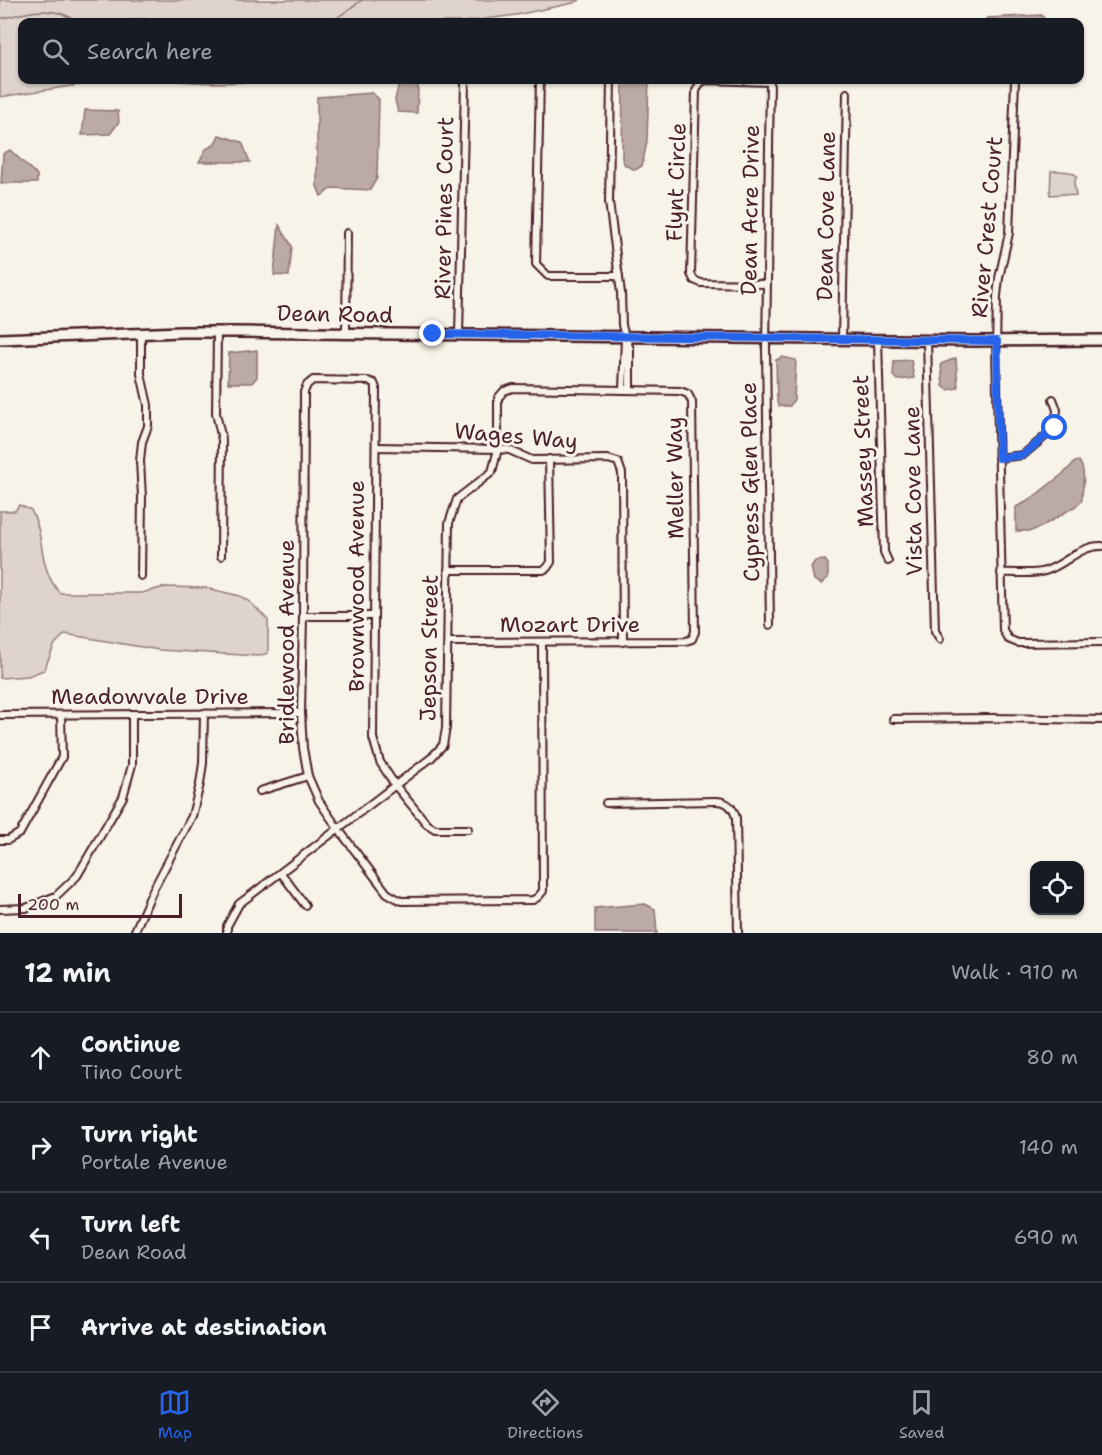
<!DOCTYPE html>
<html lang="en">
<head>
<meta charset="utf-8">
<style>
	:root { --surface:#171b24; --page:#242831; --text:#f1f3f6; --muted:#9ea1a6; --line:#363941; --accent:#2563eb }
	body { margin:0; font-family:"Shantell Sans",sans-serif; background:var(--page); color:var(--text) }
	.controls { position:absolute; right:18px; bottom:18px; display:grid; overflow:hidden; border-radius:12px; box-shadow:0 2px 4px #0004 }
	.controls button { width:54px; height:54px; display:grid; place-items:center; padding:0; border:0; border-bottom:2px solid var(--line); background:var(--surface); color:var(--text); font:30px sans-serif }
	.scale { position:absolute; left:18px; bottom:15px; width:164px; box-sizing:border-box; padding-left:6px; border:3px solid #4a1f2b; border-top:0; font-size:16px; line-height:21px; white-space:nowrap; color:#4a1f2b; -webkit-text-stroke:4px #f7f3e8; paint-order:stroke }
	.stop { position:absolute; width:18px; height:18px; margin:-14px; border:4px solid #2563eb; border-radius:50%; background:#fff }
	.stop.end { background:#2563eb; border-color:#fff; box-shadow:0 2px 6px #0008 }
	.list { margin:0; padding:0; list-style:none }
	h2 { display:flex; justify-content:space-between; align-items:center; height:78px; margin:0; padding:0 24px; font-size:26px }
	h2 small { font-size:20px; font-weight:400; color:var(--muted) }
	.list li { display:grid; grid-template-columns:39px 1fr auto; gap:18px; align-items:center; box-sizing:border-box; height:90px; padding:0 24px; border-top:2px solid var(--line) }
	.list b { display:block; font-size:22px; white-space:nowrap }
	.list p { margin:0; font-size:20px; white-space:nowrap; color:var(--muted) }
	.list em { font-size:20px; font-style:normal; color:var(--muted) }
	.icon { flex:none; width:33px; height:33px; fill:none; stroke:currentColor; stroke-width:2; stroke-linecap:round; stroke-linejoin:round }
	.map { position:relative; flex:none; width:1102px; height:933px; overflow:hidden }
	.search { position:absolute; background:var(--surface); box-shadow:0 2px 4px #0004; left:18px; right:18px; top:18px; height:66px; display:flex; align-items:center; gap:15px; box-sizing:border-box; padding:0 21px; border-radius:12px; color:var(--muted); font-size:22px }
	.sheet { height:438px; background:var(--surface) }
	nav { display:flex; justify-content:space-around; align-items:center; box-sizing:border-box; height:84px; border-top:2px solid var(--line); background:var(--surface); font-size:16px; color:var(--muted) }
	nav a { display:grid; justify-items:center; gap:3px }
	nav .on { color:var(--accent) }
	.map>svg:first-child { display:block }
</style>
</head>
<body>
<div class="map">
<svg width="1102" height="933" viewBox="0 0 1102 933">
	<rect width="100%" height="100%" fill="#f7f3e8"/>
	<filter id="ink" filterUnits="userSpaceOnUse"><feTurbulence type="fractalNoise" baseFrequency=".0167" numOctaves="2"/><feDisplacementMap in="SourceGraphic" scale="12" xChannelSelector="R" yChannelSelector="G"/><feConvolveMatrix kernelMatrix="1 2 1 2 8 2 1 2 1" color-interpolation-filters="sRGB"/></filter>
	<g filter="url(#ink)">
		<g fill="#ded4cc" stroke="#947a7c" stroke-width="1.5">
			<path d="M 0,0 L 580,0 L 573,3 L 516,15 L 463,22 L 22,22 L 22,80 L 111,80 L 0,97 Z"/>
			<path d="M 169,80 L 267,80 C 234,85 201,83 169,80 Z"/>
			<path d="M 1051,171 C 1060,171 1070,170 1077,176 L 1074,183 L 1076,196 L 1063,194 L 1050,195 Z"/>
			<path d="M 19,505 L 31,510 C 46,537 37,567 60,593 L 141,593 L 165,587 L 206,588 L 240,596 L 250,602 L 268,620 L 268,653 L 259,656 L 159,650 L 65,634 L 55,644 L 44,670 L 28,676 L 0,678 L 0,511 L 15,511 Z"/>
		</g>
		<g fill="#bcaaa7" stroke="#8e7275" stroke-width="1.5">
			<path d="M 1042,15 L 1046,22 L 984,22 L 987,18 Z"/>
			<path d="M 406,80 L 417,80 L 418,87 L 417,113 L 398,112 L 395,100 L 399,83 Z"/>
			<path d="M 623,80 L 649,80 L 647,141 L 642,166 L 635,170 L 625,165 L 622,159 Z"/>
			<path d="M 372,93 L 379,99 L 377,178 L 370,190 L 332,188 L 321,196 L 317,186 L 317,97 Z"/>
			<path d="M 85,110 L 118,111 L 119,122 L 110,134 L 82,135 Z"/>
			<path d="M 219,135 L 242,142 L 250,162 L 199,162 L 206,149 L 214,145 Z"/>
			<path d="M 10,150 L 37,175 L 37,183 L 1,183 L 3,154 Z"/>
			<path d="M 279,225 L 292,246 L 289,276 L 274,275 Z"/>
			<path d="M 257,350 L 257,377 L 252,383 L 228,383 L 229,353 Z"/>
			<path d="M 782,357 L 796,360 L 794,399 L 790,406 L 779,406 L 777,403 L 776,360 Z"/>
			<path d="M 956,358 L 958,388 L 948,390 L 943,386 L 941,364 Z"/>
			<path d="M 911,360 L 914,378 L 898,380 L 893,376 L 894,361 Z"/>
			<path d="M 1079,461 C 1086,470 1083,486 1082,496 L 1082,500 L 1079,504 L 1041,527 L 1031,531 L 1016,531 L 1016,507 L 1028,501 L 1064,473 L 1075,462 Z"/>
			<path d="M 825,560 L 828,564 L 828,578 L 821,584 L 814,580 L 811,567 L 815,561 Z"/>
			<path d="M 645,904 L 655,909 L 657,933 L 595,933 L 595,908 Z"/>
		</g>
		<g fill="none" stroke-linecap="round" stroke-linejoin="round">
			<g stroke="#8e7275" stroke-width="1.5">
				<path d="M 0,18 L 4,18 C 30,11 55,5 78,22"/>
				<path d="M 126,22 C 138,17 147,19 159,22"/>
				<path d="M 331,22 L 362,0"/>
			</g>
			<g stroke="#4a1f2b" stroke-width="10">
				<g id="street">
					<path d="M 540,80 L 536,264 L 548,276 L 619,276"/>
					<path d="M 611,80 L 609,202 L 621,293 L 622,325 L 625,337 L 630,349 L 630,389"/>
					<path d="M 770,80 L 766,348 L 770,625"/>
					<path d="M 1015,80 L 1009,233 L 999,278 L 997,296 L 996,351 L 1003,630 L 1008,639 L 1018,643 L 1102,642"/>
					<path d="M 767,284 L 701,283 L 694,280 L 691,274 L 696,91 L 700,83 L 706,80 L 770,82"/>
					<path d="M 217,332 L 216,413 L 222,440 L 221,556"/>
					<path d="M 346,334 L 347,233"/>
					<path d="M 459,335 L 465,83"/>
					<path d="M 842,339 L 847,93"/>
					<path d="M 878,340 L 884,552 L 888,561"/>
					<path d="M 927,340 L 935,631 L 940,639"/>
					<path d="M 623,389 L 625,338"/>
					<path d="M 376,447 L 498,449 L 509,450 L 532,460 L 608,459 L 618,462 L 622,473 L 623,642"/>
					<path d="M 998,458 L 1023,455 L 1055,428 L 1057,410 L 1053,399"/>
					<path d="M 448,570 L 543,570 L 547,568 L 551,562 L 549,459"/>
					<path d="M 1001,573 C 1015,572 1032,575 1045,571 C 1065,565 1080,545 1102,546"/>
					<path d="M 141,576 L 142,497 L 140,461 L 142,442 L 148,426 L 148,405 L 141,374 L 141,334"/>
					<path d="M 303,616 L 374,616"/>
					<path d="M 0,715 L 301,713"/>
					<path d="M 893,719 L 992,718 L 1102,720"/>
					<path d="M 260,791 L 308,776"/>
					<path d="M 606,803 L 715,801 C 727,801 733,806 736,818 L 738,933"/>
					<path d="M 468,829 L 435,829 L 427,824 L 395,785 L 380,762 L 373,738 L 376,388 L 374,383 L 368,381 L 313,380 L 307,385 L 304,392 L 303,616 L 301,713 L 303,748 L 308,776 L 319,801 L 339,830 L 387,893 L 401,901 L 533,900 L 538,897 L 543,891 L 542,642"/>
					<path d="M 0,840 L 8,840 L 20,833 L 62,757 L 61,715"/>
					<path d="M 281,873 L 305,905"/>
					<path d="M 0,909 L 26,908 L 56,896 L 77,876 L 123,797 L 132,765 L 132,714"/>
					<path d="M 134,933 L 153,890 L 192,816 L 200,784 L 203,763 L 204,713"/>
					<path d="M 227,933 L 227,926 L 239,904 L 431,758 L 443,745 L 446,728 L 449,523 L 457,499 L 492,472 L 498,449 L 498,398 L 504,391 L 513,388 L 680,391 L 688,394 L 692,402 L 695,632 L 692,639 L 686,641 L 448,642"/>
				</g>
			</g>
			<g stroke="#4a1f2b" stroke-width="14">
				<path id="secondary" d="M 0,339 L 181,332 L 235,332 L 975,341 L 1102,340"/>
			</g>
			<use href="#street" stroke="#f7f3e8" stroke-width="6"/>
			<use href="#secondary" stroke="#f7f3e8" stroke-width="9"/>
		</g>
	</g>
	<g fill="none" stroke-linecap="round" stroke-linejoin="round" filter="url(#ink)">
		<path stroke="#2563eb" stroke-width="8" d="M 433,334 L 997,341 L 999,458 L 1023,455 L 1055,428"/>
	</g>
	<g text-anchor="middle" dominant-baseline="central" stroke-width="6" stroke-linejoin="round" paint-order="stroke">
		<g font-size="22" fill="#4a1f2b" stroke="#f7f3e8">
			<text transform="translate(676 182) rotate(-88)">Flynt Circle</text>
			<text transform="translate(444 208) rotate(-89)">River Pines Court</text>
			<text transform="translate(750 210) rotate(-89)">Dean Acre Drive</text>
			<text transform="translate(826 216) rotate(-89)">Dean Cove Lane</text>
			<text transform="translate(987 227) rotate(-85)">River Crest Court</text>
			<text transform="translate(335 314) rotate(1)">Dean Road</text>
			<text transform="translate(516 436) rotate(5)">Wages Way</text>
			<text transform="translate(863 451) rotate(-92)">Massey Street</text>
			<text transform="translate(675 478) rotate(-91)">Meller Way</text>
			<text transform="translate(750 482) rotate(-91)">Cypress Glen Place</text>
			<text transform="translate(913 491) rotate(-91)">Vista Cove Lane</text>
			<text transform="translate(356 586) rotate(-90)">Brownwood Avenue</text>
			<text x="570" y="624">Mozart Drive</text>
			<text transform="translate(286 642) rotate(-90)">Bridlewood Avenue</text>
			<text transform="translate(429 648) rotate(-89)">Jepson Street</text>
			<text x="150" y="696">Meadowvale Drive</text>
		</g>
	</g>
</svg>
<div class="controls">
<button><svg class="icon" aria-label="locate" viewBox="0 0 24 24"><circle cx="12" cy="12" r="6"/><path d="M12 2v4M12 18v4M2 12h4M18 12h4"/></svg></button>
</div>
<div class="scale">200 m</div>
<div class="stop" style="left:1055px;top:428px"></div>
<div class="stop end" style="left:433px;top:334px"></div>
<div class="search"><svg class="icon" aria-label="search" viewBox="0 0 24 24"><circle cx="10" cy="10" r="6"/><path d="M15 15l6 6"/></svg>Search here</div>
</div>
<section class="sheet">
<h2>12 min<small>Walk · 910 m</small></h2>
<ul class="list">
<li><svg class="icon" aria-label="ahead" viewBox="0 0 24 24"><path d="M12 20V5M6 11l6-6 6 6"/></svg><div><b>Continue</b><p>Tino Court</p></div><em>80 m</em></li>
<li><svg class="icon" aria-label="right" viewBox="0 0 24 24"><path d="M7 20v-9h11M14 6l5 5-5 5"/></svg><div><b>Turn right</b><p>Portale Avenue</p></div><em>140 m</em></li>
<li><svg class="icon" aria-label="left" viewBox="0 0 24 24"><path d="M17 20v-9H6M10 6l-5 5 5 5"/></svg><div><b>Turn left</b><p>Dean Road</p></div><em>690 m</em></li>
<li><svg class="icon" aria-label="arrive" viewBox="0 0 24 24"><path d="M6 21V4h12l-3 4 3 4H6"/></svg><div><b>Arrive at destination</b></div></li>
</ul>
</section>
<nav>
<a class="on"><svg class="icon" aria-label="map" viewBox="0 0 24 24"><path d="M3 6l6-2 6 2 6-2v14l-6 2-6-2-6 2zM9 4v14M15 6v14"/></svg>Map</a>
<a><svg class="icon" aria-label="directions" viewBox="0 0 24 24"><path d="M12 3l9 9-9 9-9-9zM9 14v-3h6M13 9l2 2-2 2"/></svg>Directions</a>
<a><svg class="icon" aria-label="saved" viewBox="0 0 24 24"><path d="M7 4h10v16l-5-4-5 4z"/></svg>Saved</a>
</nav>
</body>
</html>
